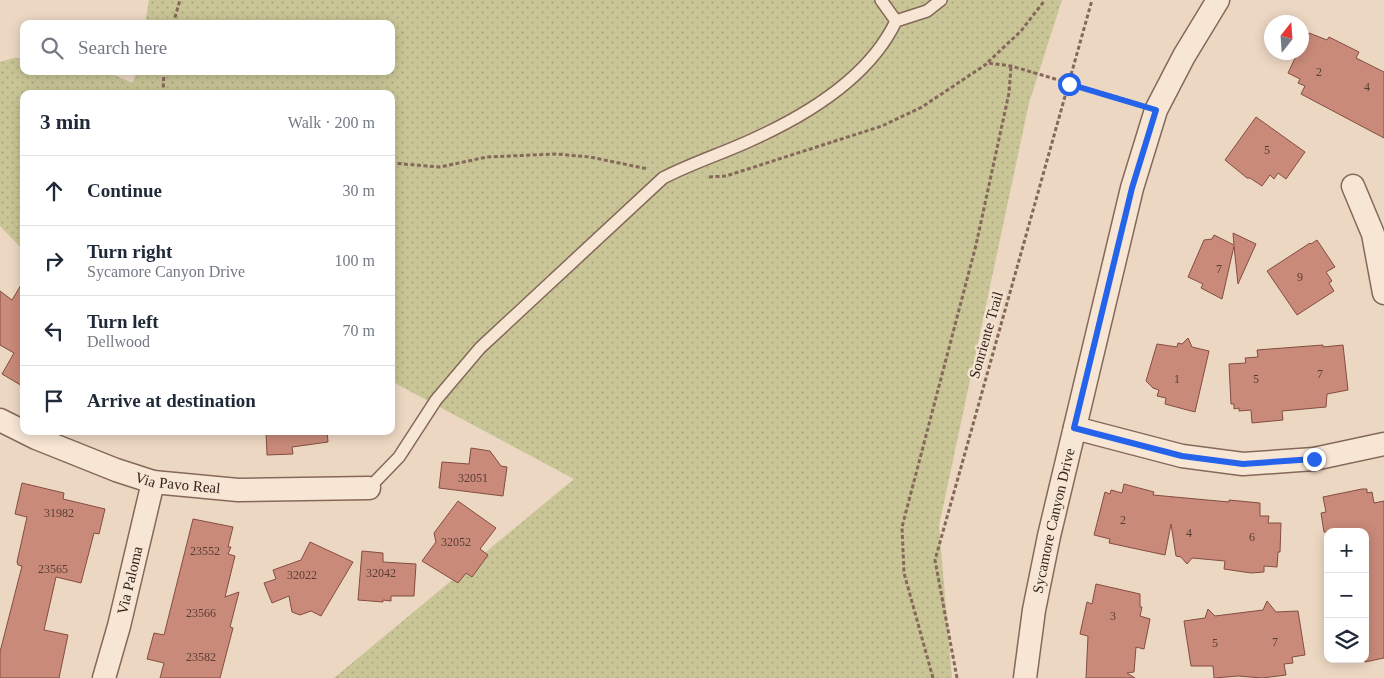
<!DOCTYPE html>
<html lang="en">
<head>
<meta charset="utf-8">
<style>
	:root { --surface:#fff; --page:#f6f6f7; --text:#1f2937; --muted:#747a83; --line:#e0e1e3 }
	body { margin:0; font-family:"Times New Roman",serif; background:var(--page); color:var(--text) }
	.controls { position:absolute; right:15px; bottom:15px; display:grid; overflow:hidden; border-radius:10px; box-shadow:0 2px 12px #0003 }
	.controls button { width:45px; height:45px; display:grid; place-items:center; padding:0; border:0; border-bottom:1px solid var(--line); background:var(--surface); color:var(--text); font:25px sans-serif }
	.compass { position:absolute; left:1264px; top:15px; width:45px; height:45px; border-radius:50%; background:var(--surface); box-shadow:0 2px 12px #0003; rotate:17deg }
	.stop { position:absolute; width:15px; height:15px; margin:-11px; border:4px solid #2563eb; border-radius:50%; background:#fff }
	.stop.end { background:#2563eb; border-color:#fff; box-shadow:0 1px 5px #0008 }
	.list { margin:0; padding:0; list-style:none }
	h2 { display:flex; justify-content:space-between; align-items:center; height:65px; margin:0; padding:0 20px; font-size:21px }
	h2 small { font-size:16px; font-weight:400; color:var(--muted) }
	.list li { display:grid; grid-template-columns:32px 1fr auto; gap:15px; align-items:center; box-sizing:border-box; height:70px; padding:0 20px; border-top:1px solid var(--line) }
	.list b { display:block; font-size:19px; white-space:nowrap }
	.list p { margin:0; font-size:16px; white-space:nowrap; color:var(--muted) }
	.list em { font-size:16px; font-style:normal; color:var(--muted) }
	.icon { flex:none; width:28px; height:28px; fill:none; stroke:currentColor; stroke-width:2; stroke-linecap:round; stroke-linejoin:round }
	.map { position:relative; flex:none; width:1384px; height:678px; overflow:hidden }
	.search { position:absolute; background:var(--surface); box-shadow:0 2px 12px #0003; left:20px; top:20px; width:375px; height:55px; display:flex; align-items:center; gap:12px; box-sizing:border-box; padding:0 18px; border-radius:10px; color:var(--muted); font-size:19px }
	.panel { position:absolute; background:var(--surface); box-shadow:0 2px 12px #0003; left:20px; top:90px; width:375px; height:345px; border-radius:10px }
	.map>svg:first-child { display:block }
</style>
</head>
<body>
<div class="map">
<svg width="1384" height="678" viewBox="0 0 1384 678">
	<defs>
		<pattern id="grass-dots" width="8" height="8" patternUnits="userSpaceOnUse" patternTransform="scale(1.25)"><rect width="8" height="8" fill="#c9c596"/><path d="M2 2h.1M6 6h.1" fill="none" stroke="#ada981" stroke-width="1.8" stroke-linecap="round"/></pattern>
	</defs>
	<rect width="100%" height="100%" fill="#ecd7c2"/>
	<path fill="url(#grass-dots)" d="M 149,0 L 1062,0 L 1029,103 L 939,526 L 952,678 L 334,678 L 574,479 L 391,381 L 391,94 L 24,94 L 24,251 L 0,226 L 0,62 L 14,58 L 24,58 L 24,71 L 105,71 L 133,83 L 136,71 L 391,71 L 391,24 L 145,24 Z"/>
	<g fill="#c98a79" stroke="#834d41">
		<path d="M 1309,33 L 1327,40 L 1329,37 L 1359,52 L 1356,58 L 1384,72 L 1384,138 L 1301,94 L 1305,86 L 1298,83 L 1300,79 L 1288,73 L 1298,52 L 1302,52 L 1302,46 Z"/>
		<path d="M 1256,117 L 1305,152 L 1286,179 L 1278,173 L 1274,179 L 1270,175 L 1262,186 L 1250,178 L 1247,178 L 1225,160 Z"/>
		<path d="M 1233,233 L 1256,244 L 1238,284 L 1234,246 L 1222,299 L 1201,288 L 1203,284 L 1188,277 L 1204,240 L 1212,239 L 1214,235 L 1234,245 Z"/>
		<path d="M 1317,240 L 1335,267 L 1326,272 L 1332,281 L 1329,283 L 1334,291 L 1297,315 L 1267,271 L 1310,243 L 1311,244 Z"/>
		<path d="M 24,280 L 24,387 L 2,374 L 14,353 L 0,345 L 0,291 L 12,300 Z"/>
		<path d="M 1188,338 L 1192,347 L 1209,351 L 1195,412 L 1165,404 L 1166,398 L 1157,396 L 1159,390 L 1153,388 L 1146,381 L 1157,344 L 1177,347 L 1178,343 L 1182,344 Z"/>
		<path d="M 1323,345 L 1323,347 L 1343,345 L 1348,390 L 1327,394 L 1326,407 L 1282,411 L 1283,420 L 1252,423 L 1251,410 L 1239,411 L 1239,408 L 1234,409 L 1234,404 L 1231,404 L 1229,364 L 1246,363 L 1245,358 L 1258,357 L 1257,350 Z"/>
		<path d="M 266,431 L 327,431 L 328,442 L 292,447 L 293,454 L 267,455 Z"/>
		<path d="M 471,448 L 490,451 L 501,466 L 507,467 L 503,496 L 439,488 L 442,462 L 469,464 Z"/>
		<path d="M 22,483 L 64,493 L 63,499 L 105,509 L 99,534 L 94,533 L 81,583 L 56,577 L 44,630 L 68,635 L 59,678 L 0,678 L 0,652 L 22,566 L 18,565 L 17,562 L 27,517 L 15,514 Z"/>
		<path d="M 1124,484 L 1154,492 L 1153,495 L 1229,502 L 1229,500 L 1260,503 L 1260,516 L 1269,516 L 1268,523 L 1281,523 L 1280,552 L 1278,552 L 1277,567 L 1264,566 L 1264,572 L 1251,573 L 1224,569 L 1225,561 L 1192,558 L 1187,564 L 1181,557 L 1176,556 L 1171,524 L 1165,555 L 1109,543 L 1110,539 L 1094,535 L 1105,492 L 1110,494 L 1111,490 L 1122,493 Z"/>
		<path d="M 1362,489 L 1367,489 L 1367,493 L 1372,492 L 1374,503 L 1384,501 L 1384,658 L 1365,662 L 1365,532 L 1324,532 L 1321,513 L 1326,512 L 1323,497 Z"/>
		<path d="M 458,501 L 496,528 L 480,549 L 488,555 L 472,577 L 466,573 L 458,583 L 422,561 L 436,542 L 434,533 Z"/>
		<path d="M 193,519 L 233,527 L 228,547 L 231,547 L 228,554 L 235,556 L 225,597 L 239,592 L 230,627 L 233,628 L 220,678 L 160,678 L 164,663 L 147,659 L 154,633 L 164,635 Z"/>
		<path d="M 310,542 L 353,562 L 321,616 L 311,611 L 300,615 L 292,612 L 289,596 L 272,603 L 264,583 L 276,579 L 273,570 L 301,560 Z"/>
		<path d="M 362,551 L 383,553 L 383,562 L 416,564 L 414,596 L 391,596 L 391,601 L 383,600 L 383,602 L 358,600 Z"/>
		<path d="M 1096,584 L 1140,594 L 1140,607 L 1142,607 L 1140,616 L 1150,619 L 1144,649 L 1136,647 L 1134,672 L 1127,673 L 1135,678 L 1086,678 L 1088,636 L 1080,634 L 1087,602 L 1092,604 Z"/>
		<path d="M 1267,601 L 1276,612 L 1298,611 L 1305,655 L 1292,657 L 1293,663 L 1284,664 L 1286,675 L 1262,678 L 1238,676 L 1214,678 L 1213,666 L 1191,666 L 1184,621 L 1205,618 L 1208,609 L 1215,616 L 1263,610 Z"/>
	</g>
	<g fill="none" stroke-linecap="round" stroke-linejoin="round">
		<g stroke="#85685a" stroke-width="14">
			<g id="lane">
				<path d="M 881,0 L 896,21"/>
				<path d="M 369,488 L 399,457 L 436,400 L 480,348 L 663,178 C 694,162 727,152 758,137 C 812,112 870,76 896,21 L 927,11 L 941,0"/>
			</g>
		</g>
		<g stroke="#85685a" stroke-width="25">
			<g id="street">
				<path d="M 1353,186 L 1373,234 L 1384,293"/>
				<path id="s1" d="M 0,420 L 36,438 L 116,470 L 153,482 L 238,490 L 369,488"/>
				<path d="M 1075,428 L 1182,456 L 1243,464 L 1314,459 L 1384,444"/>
				<path id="s2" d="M 104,678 L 119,626 L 153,482"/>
				<path id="s3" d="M 1025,678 L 1034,610 L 1049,536 L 1132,188 L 1156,110 L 1184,56 L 1218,0"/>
			</g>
		</g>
		<g stroke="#85685a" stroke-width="3" stroke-dasharray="4 2.5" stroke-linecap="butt">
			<path d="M 173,24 L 180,0"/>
			<path d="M 988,62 L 1021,31 L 1045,0"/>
			<path d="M 163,94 L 164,71"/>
			<path d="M 391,163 L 440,167 L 487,157 L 556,154 L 590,157 L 648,169"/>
			<path d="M 709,177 L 726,176 L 882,126 L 922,107 L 988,63 L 1011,66 L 1137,103"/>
			<path d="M 933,678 L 904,573 L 902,527 L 976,245 L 1009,93 L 1011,66"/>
			<path d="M 957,678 L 935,560 L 1092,0"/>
		</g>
		<use href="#lane" stroke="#f7e6d4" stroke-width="11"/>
		<use href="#street" stroke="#f7e6d4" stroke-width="22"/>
	</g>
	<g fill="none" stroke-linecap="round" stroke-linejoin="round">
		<path stroke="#2563eb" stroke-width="6" d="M 1069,84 L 1156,110 L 1132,188 L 1074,428 L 1182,456 L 1243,464 L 1314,459"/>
	</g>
	<g text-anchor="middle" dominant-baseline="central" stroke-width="5" stroke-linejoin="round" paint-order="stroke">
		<g font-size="12" fill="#5a3e34">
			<text x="1319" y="72">2</text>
			<text x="1367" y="87">4</text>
			<text x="1267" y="150">5</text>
			<text x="1219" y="269">7</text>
			<text x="1300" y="277">9</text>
			<text x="1320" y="374">7</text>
			<text x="1177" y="379">1</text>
			<text x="1256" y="379">5</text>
			<text x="473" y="478">32051</text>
			<text x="59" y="513">31982</text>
			<text x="1123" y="520">2</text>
			<text x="1189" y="533">4</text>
			<text x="1252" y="537">6</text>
			<text x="456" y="542">32052</text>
			<text x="205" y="551">23552</text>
			<text x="53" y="569">23565</text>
			<text x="381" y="573">32042</text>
			<text x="302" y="575">32022</text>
			<text x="201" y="613">23566</text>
			<text x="1113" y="616">3</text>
			<text x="1275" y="642">7</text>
			<text x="1215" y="643">5</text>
			<text x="201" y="657">23582</text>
		</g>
		<g font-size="15" fill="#35241d" stroke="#f4e2d1">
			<text transform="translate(986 335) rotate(-74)">Sonriente Trail</text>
			<text stroke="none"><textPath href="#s1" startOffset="190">Via Pavo Real</textPath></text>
			<text stroke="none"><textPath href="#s3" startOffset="160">Sycamore Canyon Drive</textPath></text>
			<text stroke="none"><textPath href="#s2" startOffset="101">Via Paloma</textPath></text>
		</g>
	</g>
</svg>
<div class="controls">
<button>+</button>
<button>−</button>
<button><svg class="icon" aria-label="layers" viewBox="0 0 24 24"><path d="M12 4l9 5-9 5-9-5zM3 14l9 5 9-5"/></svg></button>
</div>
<svg class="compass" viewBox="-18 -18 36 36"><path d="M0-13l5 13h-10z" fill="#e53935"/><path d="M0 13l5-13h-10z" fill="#747a83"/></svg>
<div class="stop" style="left:1069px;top:84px"></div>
<div class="stop end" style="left:1314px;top:459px"></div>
<div class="search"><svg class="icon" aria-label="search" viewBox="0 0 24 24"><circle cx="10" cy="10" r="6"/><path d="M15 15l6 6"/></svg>Search here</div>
<section class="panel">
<h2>3 min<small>Walk · 200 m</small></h2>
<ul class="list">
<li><svg class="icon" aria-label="ahead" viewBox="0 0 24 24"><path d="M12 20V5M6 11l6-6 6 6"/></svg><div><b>Continue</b></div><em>30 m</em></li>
<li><svg class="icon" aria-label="right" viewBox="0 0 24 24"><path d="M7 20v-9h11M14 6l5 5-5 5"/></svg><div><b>Turn right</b><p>Sycamore Canyon Drive</p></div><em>100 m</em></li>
<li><svg class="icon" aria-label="left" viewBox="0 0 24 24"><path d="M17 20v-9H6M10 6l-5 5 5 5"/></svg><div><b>Turn left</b><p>Dellwood</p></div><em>70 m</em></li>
<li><svg class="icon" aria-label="arrive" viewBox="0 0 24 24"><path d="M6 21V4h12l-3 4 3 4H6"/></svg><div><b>Arrive at destination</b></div></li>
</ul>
</section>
</div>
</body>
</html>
